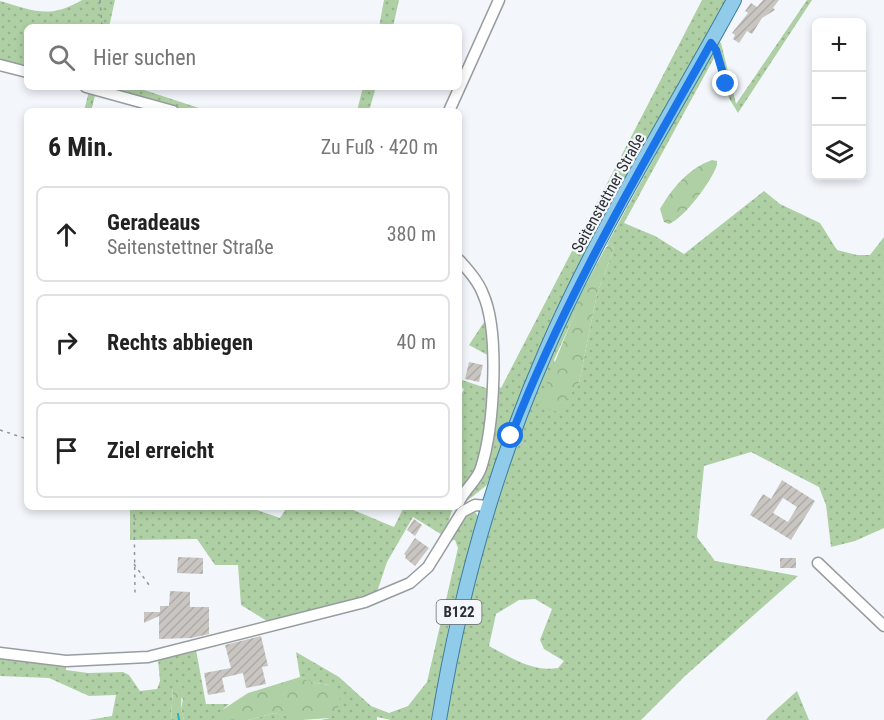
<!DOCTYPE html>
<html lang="de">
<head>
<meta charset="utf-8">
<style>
	:root { --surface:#fff; --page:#f6f6f6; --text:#222; --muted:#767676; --line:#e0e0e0 }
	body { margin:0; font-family:"Roboto Condensed",sans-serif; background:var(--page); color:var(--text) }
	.controls { position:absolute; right:18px; top:18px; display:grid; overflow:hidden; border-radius:9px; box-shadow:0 3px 9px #0003 }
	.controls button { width:54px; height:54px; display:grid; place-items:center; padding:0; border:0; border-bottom:2px solid var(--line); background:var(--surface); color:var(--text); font:30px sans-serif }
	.stop { position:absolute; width:18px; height:18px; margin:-14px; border:4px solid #1a73e8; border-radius:50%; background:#fff }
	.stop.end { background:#1a73e8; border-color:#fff; box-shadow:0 2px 6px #0008 }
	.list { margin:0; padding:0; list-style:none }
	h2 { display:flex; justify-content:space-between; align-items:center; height:78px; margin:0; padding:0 24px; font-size:26px }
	h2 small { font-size:20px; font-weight:400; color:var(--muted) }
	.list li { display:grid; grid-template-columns:39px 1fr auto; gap:18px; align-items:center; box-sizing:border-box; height:96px; margin:0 12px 12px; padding:0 12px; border:2px solid var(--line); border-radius:9px }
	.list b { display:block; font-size:22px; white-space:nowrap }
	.list p { margin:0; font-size:20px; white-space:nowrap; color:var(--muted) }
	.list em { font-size:20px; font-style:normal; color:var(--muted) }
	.icon { flex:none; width:33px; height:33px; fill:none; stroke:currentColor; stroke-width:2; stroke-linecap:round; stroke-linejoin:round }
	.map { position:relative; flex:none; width:884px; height:720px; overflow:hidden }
	.search { position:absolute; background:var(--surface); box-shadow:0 3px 9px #0003; left:24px; top:24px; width:438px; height:66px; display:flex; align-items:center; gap:15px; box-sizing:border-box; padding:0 21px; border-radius:9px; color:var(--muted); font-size:22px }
	.panel { position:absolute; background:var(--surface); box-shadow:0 3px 9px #0003; left:24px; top:108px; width:438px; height:402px; border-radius:9px }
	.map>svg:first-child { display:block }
</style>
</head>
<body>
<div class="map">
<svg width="884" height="720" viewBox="0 0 884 720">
	<defs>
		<pattern id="grass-dots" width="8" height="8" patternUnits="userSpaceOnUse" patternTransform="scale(1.5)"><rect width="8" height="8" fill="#aed0a4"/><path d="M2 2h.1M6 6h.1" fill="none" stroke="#96b38e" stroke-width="1.8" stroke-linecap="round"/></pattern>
		<pattern id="forest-crowns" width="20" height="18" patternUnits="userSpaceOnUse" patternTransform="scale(1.5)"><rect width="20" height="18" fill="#aed0a4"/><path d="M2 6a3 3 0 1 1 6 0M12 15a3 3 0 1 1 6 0" fill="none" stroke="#96b38e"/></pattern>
		<pattern id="building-hatch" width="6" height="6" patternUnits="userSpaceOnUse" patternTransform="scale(1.5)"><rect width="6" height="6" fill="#c9c6c2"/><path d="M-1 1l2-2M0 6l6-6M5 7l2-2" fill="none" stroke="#adaaa7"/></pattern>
	</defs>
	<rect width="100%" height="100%" fill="#f3f7fb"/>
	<g fill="url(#grass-dots)" fill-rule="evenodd">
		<path d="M 82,0 L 115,0 L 109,27 L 27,27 L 27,75 L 0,68 L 0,1 C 34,11 50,19 82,0 Z"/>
		<path d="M 384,0 L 399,0 L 393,27 L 379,27 Z"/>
		<path d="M 702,0 L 726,0 L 559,305 L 536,355 L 487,485 L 463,504 L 483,468 L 492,315 L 459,258 L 459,251 C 504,300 496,324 496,385 L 501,388 Z"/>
		<path d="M 807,0 L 812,0 L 738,113 L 729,98 L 717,58 L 714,58 L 624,223 L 655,236 L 684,254 L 764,191 L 780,204 L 820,223 L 837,250 L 857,255 L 870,255 L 884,237 L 884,528 L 855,541 L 831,547 L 826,505 L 819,487 L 751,452 L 704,466 L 697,537 L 715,561 L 798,576 L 685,676 L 641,720 L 444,720 C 464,619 486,516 523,420 C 544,365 571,312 599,260 L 554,360 L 566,398 L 579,383 L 597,294 L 614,248 L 610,243 L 606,246 L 718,41 L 721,43 L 736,104 ZM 535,599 L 552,609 L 540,640 L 544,649 L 564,661 L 558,668 C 532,672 512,658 489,646 L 496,614 L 519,600 Z"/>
		<path d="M 76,87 L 135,87 L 208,111 L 167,111 L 96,92 L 91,111 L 84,111 L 89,91 Z"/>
		<path d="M 363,87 L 376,87 L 369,111 L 357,111 Z"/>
		<path d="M 488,316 L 491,357 L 469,345 Z"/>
		<path d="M 459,379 L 489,389 L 490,410 L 476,471 L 459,494 L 459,400 L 464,389 L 459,386 Z"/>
		<path d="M 130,507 L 248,507 L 280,518 L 287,507 L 346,507 L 394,527 L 404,507 L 453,507 L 444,536 L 413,517 L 387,562 L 377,592 L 270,623 L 241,605 L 238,565 L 215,565 L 197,539 L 130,540 Z"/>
		<path d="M 474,511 L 478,516 L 451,615 L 431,720 L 391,720 L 377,717 L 377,720 L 321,720 L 330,718 L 330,685 L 315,683 L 300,677 L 296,652 L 339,677 L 371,706 L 389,713 L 408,706 L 427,682 L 458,548 L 455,540 L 449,541 L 463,516 Z"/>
		<path d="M 196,650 L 206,704 L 229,704 L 222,710 L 222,720 L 184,720 L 181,709 L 183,699 L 173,687 L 171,720 L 88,720 L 112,716 L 116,695 L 89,696 L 49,678 L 0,676 L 0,656 L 66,664 L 66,670 L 88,673 L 123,672 L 129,675 L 140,691 L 157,689 L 160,681 L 158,659 Z"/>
		<path d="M 797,691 L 809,720 L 766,720 L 769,716 Z"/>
		<path d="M 274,713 L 306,720 L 248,720 Z"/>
	</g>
	<g fill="url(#forest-crowns)">
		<path d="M 712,160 L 717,161 L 717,165 C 711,182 685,217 669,224 L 664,222 L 660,209 C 672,188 689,168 712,160 Z"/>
		<path d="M 610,243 L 614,248 L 597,294 L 579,383 L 558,412 L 544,408 L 540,402 C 548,379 597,252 610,243 Z"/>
		<path d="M 300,677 L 315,683 L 330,685 L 341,691 L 338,710 L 330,718 L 301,720 L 274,713 L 248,720 L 222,720 L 222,710 L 248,693 Z"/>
		<path d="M 176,685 L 182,687 L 181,709 L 184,720 L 171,720 L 173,687 Z"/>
	</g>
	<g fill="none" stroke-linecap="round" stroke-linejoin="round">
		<path stroke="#26b2c5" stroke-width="2" d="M 178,714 L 179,720"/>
	</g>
	<g fill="url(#building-hatch)" fill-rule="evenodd">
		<path d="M 763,0 L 779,0 L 773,8 L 775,10 L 762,18 L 752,34 L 747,31 L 739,43 L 733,39 L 735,35 L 732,33 L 748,13 L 745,11 L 751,3 L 757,7 Z"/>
		<path d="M 469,362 L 483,365 L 479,382 L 465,379 Z"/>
		<path d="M 782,480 L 815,501 L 791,540 L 750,515 L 763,494 L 771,499 ZM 783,498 L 797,507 L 788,522 L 773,513 Z"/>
		<path d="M 414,519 L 422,525 L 415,536 L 407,530 Z"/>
		<path d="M 415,538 L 429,548 L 415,566 L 405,558 L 406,556 L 404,554 Z"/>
		<path d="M 178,557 L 203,558 L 203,574 L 177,573 Z"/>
		<rect x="780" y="558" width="16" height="10"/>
		<path d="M 170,591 L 190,592 L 190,607 L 209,607 L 209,634 L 191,638 L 159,639 L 159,616 L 144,623 L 144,612 L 160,612 L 160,606 L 169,606 Z"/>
		<path d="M 261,636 L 268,666 L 262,667 L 266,684 L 246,688 L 243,673 L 222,678 L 225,692 L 208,695 L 204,673 L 231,668 L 225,645 Z"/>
	</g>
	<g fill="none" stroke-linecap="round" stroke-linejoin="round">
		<g stroke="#989c9f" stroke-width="13">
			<g id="minor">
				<path d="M 0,65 L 27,72"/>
				<path d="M 86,87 L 173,111"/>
				<path d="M 449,111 L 499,0"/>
				<path d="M 459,260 C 468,270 478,281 483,294 C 500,332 494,428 481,468 C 477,481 464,490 459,502"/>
				<path d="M 818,563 L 884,626"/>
				<path d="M 0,653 L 66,661 L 148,657 L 365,602 L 410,583 L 428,567 L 462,512 L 475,505 L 488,506"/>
			</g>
		</g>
		<g stroke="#3d7e9f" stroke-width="16">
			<path id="major" d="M 439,720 C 460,593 494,470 546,351 C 598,230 671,116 734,0"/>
		</g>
		<g stroke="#929598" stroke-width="1.5" stroke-dasharray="3 4.5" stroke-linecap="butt">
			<path d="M 100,0 L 102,27"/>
			<path d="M 717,54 L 731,100"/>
			<path d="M 90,111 L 93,97"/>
			<path d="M 0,430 L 27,439"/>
			<path d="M 134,507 L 135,594"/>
			<path d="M 134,564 L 149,585"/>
		</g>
		<use href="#minor" stroke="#fff" stroke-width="10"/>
		<use href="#major" stroke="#90cbe9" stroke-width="14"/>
	</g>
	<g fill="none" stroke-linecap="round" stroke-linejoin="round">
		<path stroke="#1a73e8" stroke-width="8" d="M 511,436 C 564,298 639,172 711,43 L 716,50 L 726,84"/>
	</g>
	<g text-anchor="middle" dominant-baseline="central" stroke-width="4.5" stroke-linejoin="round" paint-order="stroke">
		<rect fill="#f3f7fb" stroke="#686a6d" stroke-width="1.5" x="436.5" y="600" width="45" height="24" rx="4.5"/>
		<g font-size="15" font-weight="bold" fill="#2d2e30">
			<text x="459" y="612">B122</text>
		</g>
		<g font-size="16" fill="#2d2e30" stroke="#f3f7fb">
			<text transform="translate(608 193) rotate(-61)">Seitenstettner Straße</text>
		</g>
	</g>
</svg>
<div class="controls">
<button>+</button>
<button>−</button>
<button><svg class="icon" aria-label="layers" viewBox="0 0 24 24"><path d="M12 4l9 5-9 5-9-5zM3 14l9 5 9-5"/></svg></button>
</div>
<div class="stop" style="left:511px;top:436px"></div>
<div class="stop end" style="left:726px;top:84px"></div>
<div class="search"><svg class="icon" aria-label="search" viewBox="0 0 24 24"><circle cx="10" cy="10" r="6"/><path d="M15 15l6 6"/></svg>Hier suchen</div>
<section class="panel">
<h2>6 Min.<small>Zu Fuß · 420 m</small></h2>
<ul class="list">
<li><svg class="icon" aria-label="ahead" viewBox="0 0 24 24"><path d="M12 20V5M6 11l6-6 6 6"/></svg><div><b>Geradeaus</b><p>Seitenstettner Straße</p></div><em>380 m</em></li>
<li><svg class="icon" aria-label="right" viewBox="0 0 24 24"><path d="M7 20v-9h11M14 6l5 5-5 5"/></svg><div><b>Rechts abbiegen</b></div><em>40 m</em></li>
<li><svg class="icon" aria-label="arrive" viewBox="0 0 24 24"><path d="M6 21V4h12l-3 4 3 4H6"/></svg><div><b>Ziel erreicht</b></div></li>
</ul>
</section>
</div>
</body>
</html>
